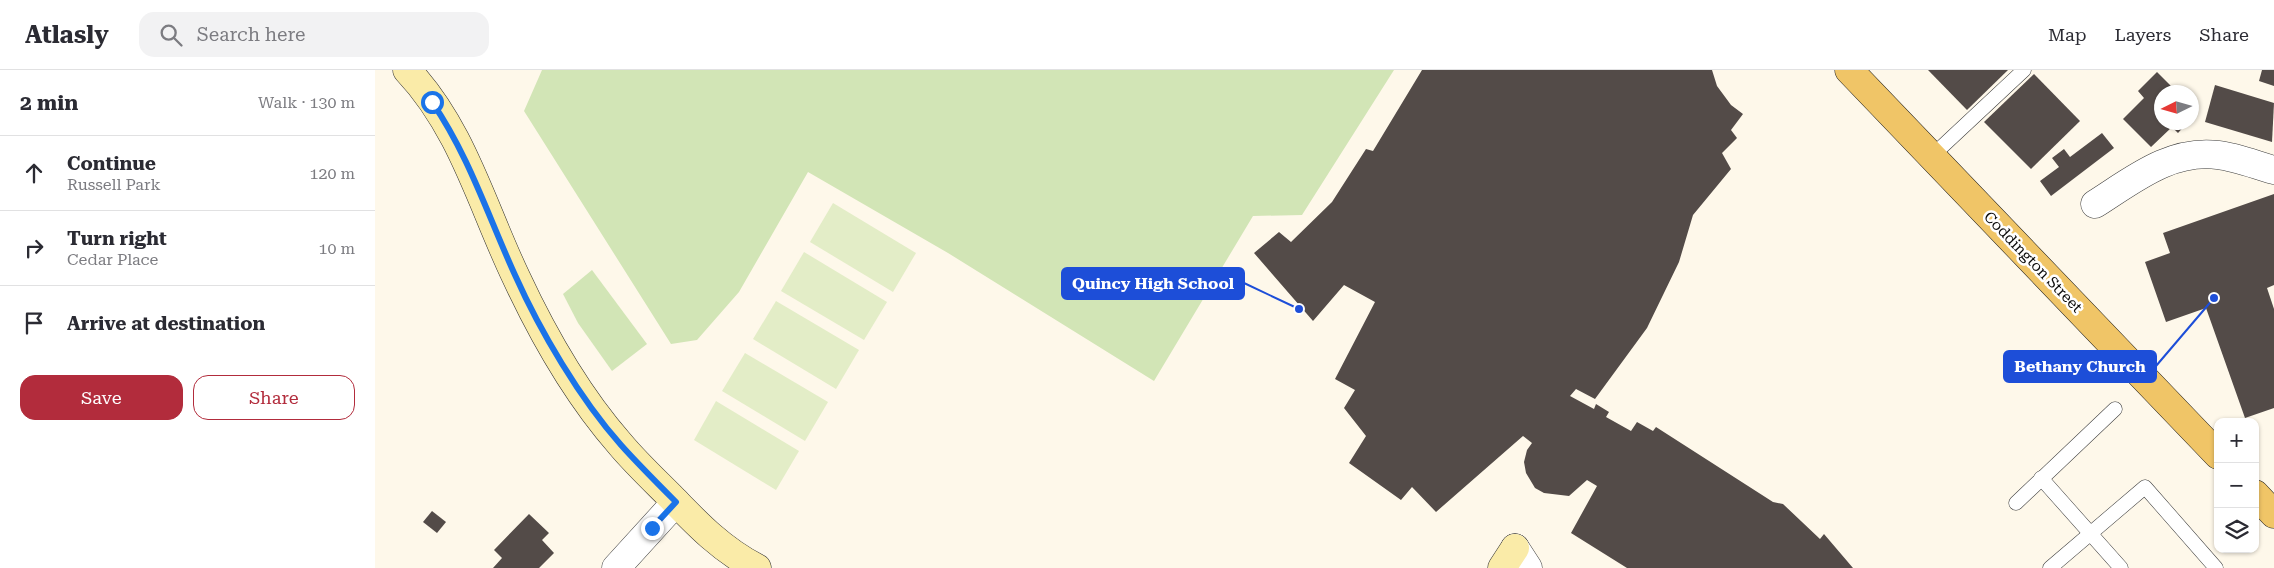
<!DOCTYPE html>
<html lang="en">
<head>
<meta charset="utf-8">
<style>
	:root { --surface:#fff; --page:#f2f2f3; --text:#2b2b33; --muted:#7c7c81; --line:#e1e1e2; --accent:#b22c3c }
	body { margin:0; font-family:"Roboto Serif",serif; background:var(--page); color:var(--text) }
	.controls { position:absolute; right:15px; bottom:15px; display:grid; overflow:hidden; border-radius:10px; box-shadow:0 1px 4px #0004 }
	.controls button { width:45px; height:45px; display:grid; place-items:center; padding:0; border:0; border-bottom:1px solid var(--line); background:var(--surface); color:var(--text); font:25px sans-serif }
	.compass { position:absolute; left:1779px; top:15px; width:45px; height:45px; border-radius:50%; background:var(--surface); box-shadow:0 1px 4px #0004; rotate:265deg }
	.stop { position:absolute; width:15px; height:15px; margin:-11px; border:4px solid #1a73e8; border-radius:50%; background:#fff }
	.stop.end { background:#1a73e8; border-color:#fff; box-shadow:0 1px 5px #0008 }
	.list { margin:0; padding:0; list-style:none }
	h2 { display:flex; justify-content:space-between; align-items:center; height:65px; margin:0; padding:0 20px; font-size:21px }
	h2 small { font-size:16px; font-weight:400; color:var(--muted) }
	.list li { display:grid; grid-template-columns:32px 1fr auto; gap:15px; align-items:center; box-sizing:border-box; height:75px; padding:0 20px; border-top:1px solid var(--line) }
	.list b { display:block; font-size:19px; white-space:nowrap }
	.list p { margin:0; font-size:16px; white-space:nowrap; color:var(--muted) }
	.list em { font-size:16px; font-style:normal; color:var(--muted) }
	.actions { display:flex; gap:10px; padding:15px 20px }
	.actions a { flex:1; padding:11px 0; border:1px solid var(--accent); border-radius:15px; text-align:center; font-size:18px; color:var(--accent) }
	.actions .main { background:var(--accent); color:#fff }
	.icon { flex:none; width:28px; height:28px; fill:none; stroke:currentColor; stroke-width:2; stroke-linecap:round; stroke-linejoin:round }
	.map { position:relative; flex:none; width:1899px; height:498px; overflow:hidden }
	header { display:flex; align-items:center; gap:30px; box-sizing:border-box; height:70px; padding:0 25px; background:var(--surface); border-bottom:1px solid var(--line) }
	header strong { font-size:24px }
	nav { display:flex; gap:28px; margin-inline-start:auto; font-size:18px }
	.search { width:350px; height:45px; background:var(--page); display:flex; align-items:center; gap:12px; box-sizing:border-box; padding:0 18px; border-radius:15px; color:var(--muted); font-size:19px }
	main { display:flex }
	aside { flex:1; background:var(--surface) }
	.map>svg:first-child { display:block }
</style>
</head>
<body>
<header>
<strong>Atlasly</strong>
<div class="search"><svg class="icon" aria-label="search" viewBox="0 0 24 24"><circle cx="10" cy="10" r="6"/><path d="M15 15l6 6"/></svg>Search here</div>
<nav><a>Map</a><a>Layers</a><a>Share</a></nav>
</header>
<main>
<aside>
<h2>2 min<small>Walk · 130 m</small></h2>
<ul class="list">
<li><svg class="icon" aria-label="ahead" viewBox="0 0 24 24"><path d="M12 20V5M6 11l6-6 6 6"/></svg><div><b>Continue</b><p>Russell Park</p></div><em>120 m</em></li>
<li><svg class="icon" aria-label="right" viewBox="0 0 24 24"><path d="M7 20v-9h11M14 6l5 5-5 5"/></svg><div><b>Turn right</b><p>Cedar Place</p></div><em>10 m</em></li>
<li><svg class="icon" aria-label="arrive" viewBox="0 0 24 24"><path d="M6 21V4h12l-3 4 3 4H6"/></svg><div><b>Arrive at destination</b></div></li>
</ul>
<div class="actions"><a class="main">Save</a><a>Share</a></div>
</aside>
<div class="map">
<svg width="1899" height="498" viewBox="0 0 1899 498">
	<rect width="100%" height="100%" fill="#fef8ea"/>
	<g fill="#d2e5b6">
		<path d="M 167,0 L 1019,0 L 927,145 L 878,146 L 779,311 L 573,183 L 433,102 L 364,222 L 322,270 L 296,274 L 149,41 Z"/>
		<path d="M 217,200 L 272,274 L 237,301 L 203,253 L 188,224 Z"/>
	</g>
	<g fill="#e3edc7">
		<path d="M 458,133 L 541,183 L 518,222 L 435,172 Z"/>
		<path d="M 429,182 L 512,232 L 489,270 L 406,221 Z"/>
		<path d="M 401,231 L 484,280 L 461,319 L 378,269 Z"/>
		<path d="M 370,283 L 453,332 L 430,371 L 347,321 Z"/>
		<path d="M 341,331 L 424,381 L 401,420 L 319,370 Z"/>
	</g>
	<g fill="#534b48">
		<path d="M 1047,0 L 1337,0 L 1342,16 L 1356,35 L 1368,44 L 1356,60 L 1362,68 L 1347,83 L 1356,99 L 1318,145 L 1304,192 L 1272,258 L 1220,329 L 1201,319 L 1195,326 L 1219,339 L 1221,334 L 1234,342 L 1231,347 L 1256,361 L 1262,352 L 1278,361 L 1281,357 L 1398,432 L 1408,434 L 1445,469 L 1449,464 L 1478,498 L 1252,498 L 1196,463 L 1222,416 L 1212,410 L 1194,426 L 1169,423 L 1160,418 L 1151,403 L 1149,392 L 1152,380 L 1157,373 L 1148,366 L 1061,442 L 1037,417 L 1026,430 L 974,393 L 991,366 L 969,338 L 980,320 L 960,309 L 1000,232 L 969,215 L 938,251 L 879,183 L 904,162 L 916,172 L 957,132 L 991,79 L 998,81 Z"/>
		<path d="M 1553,0 L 1633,0 L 1592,40 Z"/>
		<path d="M 1887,0 L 1899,0 L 1899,16 L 1884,11 Z"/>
		<path d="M 1782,2 L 1802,22 L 1786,22 L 1786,52 L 1813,52 L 1803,63 L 1797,57 L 1776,77 L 1748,49 L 1769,28 L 1763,21 Z"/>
		<path d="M 1659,4 L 1705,51 L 1656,99 L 1609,52 Z"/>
		<path d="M 1840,15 L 1899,33 L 1897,72 L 1830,52 Z"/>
		<path d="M 1816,37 L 1823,43 L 1816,49 Z"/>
		<path d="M 1727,63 L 1739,78 L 1676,126 L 1665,111 L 1684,97 L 1677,88 L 1689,79 L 1695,87 Z"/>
		<path d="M 1899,124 L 1899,215 L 1892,218 L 1899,239 L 1899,338 L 1870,348 L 1831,238 L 1791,252 L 1770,192 L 1795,183 L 1788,163 Z"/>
		<path d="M 57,441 L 71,452 L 62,463 L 48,452 Z"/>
		<path d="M 154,444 L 174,463 L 167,470 L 179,483 L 164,498 L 118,498 L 127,488 L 119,480 Z"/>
	</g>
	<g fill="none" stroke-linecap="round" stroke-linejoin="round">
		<g stroke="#3e3e3e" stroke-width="15">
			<g id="lane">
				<path d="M 1557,86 L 1649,0"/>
				<path d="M 1666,408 L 1746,498"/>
				<path d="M 1641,433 L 1740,339"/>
				<path d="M 1675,498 L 1770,417 L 1841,498"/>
			</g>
		</g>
		<g stroke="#3e3e3e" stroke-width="29">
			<g id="street">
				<path d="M 1720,134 C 1758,110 1795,79 1843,85 C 1861,87 1881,95 1899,100"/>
				<path d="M 1140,478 L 1153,498"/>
				<path d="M 241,498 L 301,432"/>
			</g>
		</g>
		<g stroke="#2d2d2d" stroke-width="29">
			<g id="secondary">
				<path d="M 32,0 C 87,58 107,136 141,207 C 168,265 202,325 245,374 C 260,392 278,409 295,426 C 322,454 347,480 382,498"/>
				<path d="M 1127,498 L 1140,478"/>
			</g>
		</g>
		<g stroke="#1c1c1c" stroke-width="29">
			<g id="primary">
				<path d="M 1474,0 L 1843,385"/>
				<path d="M 1880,424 L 1899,444"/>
			</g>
		</g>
		<use href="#lane" stroke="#fff" stroke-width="14"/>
		<use href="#street" stroke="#fff" stroke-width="28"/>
		<use href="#secondary" stroke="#faeba8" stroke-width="28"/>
		<use href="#primary" stroke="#f0c567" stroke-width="28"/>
	</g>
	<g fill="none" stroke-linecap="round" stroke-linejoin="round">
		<path stroke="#1a73e8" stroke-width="6" d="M 57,32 C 94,86 113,146 140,205 C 165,261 205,329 246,375 C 263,394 282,413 301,432 L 277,458"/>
	</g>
	<g text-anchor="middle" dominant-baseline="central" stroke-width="5" stroke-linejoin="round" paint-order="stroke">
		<g font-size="15" fill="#0b0b0b" stroke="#fff">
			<text transform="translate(1658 192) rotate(46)">Coddington Street</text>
		</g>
	</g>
	<path fill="none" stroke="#1d4ed8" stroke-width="2" d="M924 239L869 213M1839 228L1781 296"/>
	<g fill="#1d4ed8" stroke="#fff" stroke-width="2">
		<circle cx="924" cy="239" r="5"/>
		<circle cx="1839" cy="228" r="5"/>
	</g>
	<g fill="#1d4ed8" stroke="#1d4ed8" stroke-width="2">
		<rect x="687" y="198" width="182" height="31" rx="5"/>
		<rect x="1629" y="281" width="152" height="31" rx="5"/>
	</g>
	<g font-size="16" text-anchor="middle" font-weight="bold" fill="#fff">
		<text x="778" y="219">Quincy High School</text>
		<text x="1705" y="302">Bethany Church</text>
	</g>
</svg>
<div class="controls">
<button>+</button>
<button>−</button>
<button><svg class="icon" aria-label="layers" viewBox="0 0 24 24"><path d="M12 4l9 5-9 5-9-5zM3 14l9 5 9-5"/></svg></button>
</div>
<svg class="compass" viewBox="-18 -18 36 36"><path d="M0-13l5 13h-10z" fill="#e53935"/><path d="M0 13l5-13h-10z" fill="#7c7c81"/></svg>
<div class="stop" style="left:57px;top:32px"></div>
<div class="stop end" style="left:277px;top:458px"></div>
</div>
</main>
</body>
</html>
